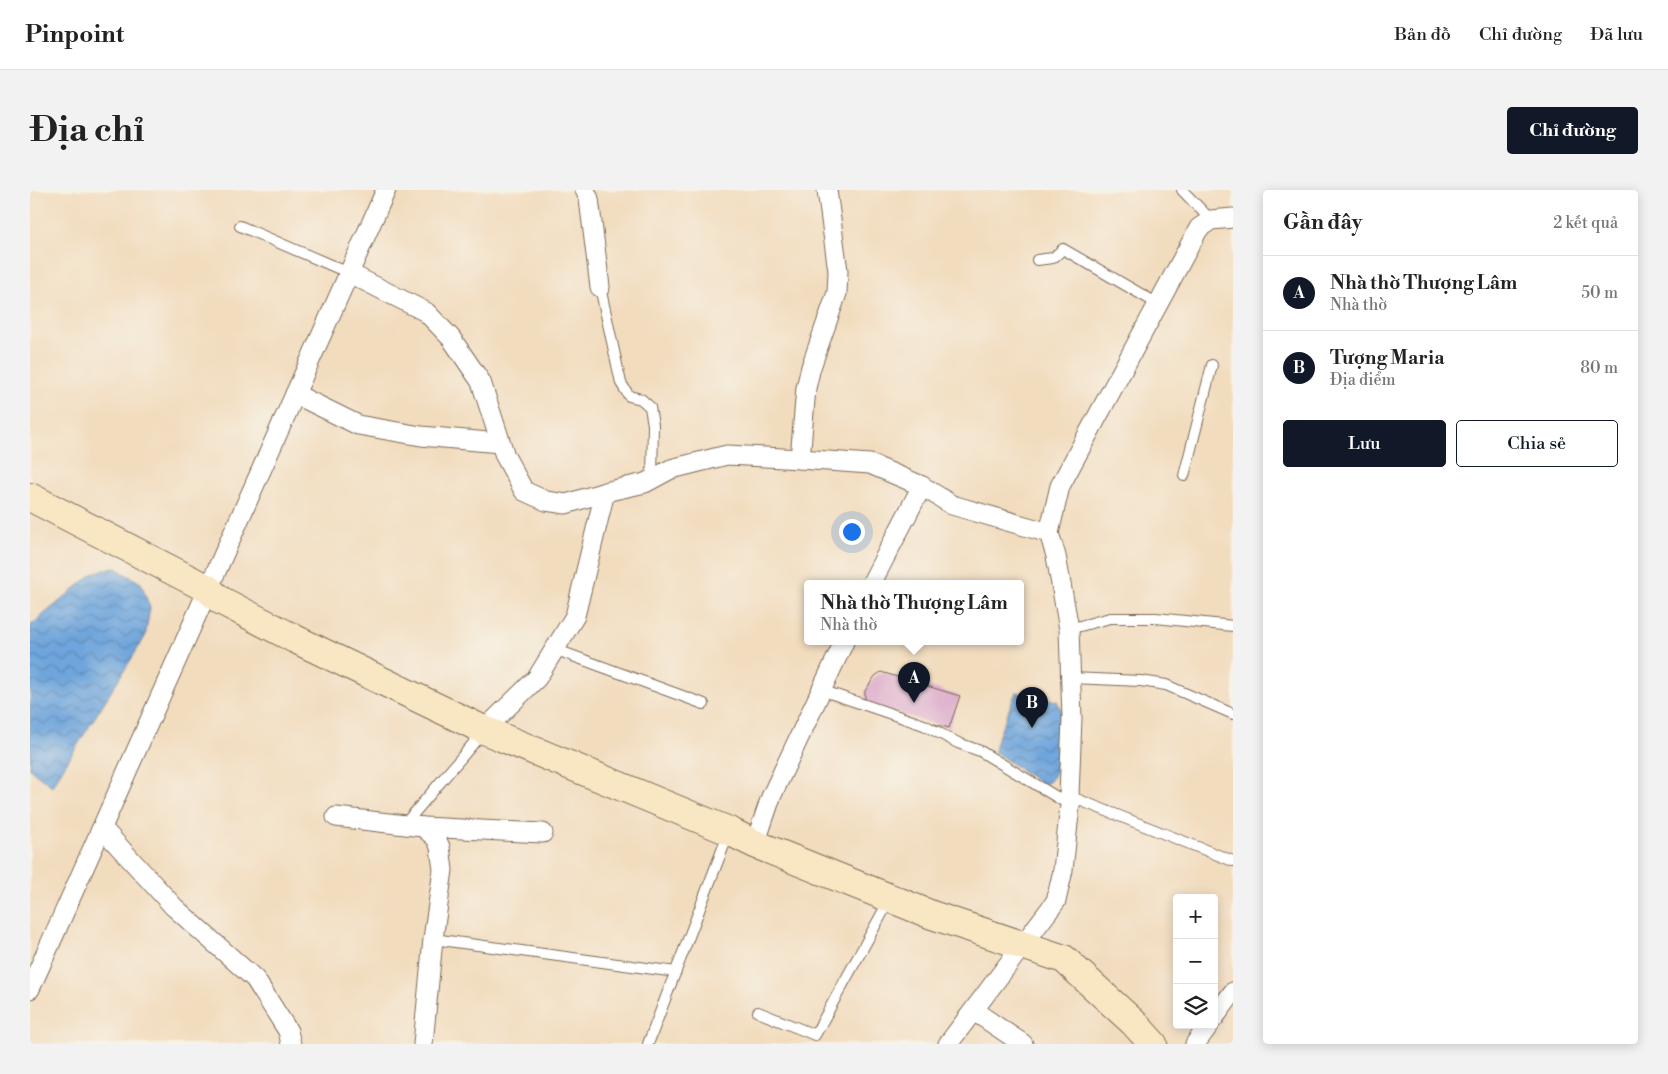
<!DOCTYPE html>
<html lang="vi">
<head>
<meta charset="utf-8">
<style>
	:root { --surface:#fff; --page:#f2f2f2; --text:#222; --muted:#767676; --line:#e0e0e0; --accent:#111827 }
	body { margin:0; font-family:"Libre Bodoni",serif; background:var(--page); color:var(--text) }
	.controls { position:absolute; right:15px; bottom:15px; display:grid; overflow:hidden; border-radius:5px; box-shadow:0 2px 12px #0003 }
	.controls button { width:45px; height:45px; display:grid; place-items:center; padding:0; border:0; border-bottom:1px solid var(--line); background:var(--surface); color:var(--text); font:25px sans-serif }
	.you { position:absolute; left:821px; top:341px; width:18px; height:18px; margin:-12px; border:4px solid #fff; border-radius:50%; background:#1a73e8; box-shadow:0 0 0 8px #1a73e833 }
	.badge { display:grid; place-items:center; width:32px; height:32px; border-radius:50%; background:var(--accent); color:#fff; font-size:16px; font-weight:700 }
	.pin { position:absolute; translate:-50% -41px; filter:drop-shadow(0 1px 2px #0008) }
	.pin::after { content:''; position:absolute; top:26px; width:18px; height:15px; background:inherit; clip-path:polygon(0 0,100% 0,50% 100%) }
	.popup { position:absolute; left:774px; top:390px; width:220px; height:65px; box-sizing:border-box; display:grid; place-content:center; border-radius:5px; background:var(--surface); filter:drop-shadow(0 1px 4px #0005); font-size:16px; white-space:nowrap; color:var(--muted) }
	.popup b { font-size:19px; color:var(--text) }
	.popup::after { content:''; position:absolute; left:50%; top:100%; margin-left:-10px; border:10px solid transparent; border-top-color:var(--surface) }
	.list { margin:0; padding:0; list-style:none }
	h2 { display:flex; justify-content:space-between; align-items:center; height:65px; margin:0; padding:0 20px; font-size:21px }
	h2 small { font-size:16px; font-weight:400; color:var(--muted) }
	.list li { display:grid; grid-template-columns:32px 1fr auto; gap:15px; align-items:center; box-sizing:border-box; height:75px; padding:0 20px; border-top:1px solid var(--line) }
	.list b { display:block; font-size:19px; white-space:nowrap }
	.list p { margin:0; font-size:16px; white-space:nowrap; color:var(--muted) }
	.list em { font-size:16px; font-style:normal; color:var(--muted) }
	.actions { display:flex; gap:10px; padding:15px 20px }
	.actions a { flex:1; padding:11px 0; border:1px solid var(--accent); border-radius:5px; text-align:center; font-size:18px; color:var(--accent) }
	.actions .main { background:var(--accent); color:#fff }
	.icon { flex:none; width:28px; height:28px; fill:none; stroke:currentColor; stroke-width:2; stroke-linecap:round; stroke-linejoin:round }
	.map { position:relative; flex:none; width:1203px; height:854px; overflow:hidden; border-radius:5px }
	header { display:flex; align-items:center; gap:30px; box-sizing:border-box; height:70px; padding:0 25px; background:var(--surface); border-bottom:1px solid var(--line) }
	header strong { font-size:24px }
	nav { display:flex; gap:28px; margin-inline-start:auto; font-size:18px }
	.intro { display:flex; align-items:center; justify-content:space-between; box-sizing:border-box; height:120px; padding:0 30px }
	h1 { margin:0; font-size:35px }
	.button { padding:12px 22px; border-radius:5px; background:var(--accent); color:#fff; font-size:18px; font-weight:700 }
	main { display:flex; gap:30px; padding:0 30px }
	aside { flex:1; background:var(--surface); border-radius:5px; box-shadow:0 2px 12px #0003 }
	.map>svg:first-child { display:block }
</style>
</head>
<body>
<header>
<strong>Pinpoint</strong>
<nav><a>Bản đồ</a><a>Chỉ đường</a><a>Đã lưu</a></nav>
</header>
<div class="intro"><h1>Địa chỉ</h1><a class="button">Chỉ đường</a></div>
<main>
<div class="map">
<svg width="1203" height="854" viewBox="0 0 1203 854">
	<defs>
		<pattern id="water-waves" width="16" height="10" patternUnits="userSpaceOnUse" patternTransform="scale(1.25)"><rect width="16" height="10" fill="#6ea5dc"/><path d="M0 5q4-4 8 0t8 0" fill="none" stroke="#5c87b2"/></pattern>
	</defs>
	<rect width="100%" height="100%" fill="#f7f3e8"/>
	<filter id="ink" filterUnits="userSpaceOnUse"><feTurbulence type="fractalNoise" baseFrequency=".02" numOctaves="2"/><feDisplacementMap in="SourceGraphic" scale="10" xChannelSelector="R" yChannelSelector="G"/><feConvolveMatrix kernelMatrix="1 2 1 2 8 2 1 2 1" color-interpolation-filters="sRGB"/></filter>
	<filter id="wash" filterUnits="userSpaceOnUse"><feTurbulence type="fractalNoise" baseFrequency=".0096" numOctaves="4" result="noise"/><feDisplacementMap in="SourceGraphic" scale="20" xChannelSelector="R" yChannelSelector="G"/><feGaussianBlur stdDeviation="1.12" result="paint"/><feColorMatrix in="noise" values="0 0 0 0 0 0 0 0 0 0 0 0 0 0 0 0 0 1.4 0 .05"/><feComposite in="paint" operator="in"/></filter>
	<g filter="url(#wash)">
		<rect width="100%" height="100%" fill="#f2dcbe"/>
		<g fill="url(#water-waves)" stroke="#54687d">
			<path d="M 85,378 L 111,393 L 120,418 L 115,447 L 22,596 L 0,579 L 0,436 L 61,385 L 72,380 Z"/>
			<path d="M 986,502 L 1027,511 L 1032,521 L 1025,583 L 1020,591 L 1015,594 L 1007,591 L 965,562 L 965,555 Z"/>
		</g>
		<g id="blocks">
			<path fill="#ddabcb" d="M 851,482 L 930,506 L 919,538 L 844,517 L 835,510 L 835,501 L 845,486 Z"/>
		</g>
	</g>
	<g filter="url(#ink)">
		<use href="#blocks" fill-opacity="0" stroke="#7b6856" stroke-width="1"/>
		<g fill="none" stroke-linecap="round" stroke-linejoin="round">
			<g stroke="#7b6856" stroke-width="12">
				<g id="lane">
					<path d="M 1152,0 L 1181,30"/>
					<path d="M 210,36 L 319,83"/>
					<path d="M 1007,70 L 1023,68 L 1033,59 L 1128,114"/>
					<path d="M 570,97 L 591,193 L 599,206 L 611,209 L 620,217 L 623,235 L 622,289"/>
					<path d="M 1154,286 L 1182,175"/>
					<path d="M 1039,439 L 1080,428 L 1126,428 L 1203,436"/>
					<path d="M 524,459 L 674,514"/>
					<path d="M 1041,488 L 1111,491 L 1136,495 L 1203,524"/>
					<path d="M 791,500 L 894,535 L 928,553 L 950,561 L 1040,615"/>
					<path d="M 1039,606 L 1203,671"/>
					<path d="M 374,635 L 453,542"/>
					<path d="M 403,749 L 646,782"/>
					<path d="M 728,822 L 785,845 L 860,709"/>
					<path d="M 618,854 L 699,642"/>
				</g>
			</g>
			<g stroke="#7b6856" stroke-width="21">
				<g id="street">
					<path d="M 555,0 L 559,9 L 570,97"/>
					<path d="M 319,83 L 396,122 L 421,148 L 451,192 L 475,266 L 494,301 L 516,311 L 536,314 L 575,302 L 615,293 L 641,279 L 697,265 L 770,269 L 840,274 L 892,296 L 922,315 L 1019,343"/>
					<path d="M 265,204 L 328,235 L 391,246 L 470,253"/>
					<path d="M 770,269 L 776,198 L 781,177 L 807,103 L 808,81 L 797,0"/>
					<path d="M 841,394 L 892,296"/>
					<path d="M 454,540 L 507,488 L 545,426 L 575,302"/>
					<path d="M 306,627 L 393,637 L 406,648 L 410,657 L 413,680 L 403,749 L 393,854"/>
					<path d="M 393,637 L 513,643"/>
					<path d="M 72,638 L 144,717 L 225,789 L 258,841 L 261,854"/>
					<path d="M 725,654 L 741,607 L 814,452"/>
					<path d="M 0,799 L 356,0"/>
					<path d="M 944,821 L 993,854"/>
					<path d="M 1184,828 L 1203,802"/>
					<path d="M 918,854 L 1026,711 L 1033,680 L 1040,615 L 1039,606 L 1042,528 L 1039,439 L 1026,366 L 1019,343 L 1030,296 L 1169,38 L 1181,30 L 1203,28"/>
					<path d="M 1165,854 L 1179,835"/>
				</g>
			</g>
			<g stroke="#7b6856" stroke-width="30">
				<path id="secondary" d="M 0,307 L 178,399 L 190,410 L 265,449 L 454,540 L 699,641 L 725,654 L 902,725 L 1034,769 L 1104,833 L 1123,854"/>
			</g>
			<use href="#lane" stroke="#fff" stroke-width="10"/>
			<use href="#street" stroke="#fff" stroke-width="19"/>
			<use href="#secondary" stroke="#f9e7c3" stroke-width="28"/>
		</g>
	</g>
</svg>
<div class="controls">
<button>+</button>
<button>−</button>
<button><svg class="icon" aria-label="layers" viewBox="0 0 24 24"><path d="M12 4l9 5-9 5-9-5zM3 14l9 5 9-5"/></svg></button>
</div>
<div class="you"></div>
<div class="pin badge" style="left:884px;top:513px">A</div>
<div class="popup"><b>Nhà thờ Thượng Lâm</b>Nhà thờ</div>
<div class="pin badge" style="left:1002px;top:538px">B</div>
</div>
<aside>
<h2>Gần đây<small>2 kết quả</small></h2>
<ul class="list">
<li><span class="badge">A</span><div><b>Nhà thờ Thượng Lâm</b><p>Nhà thờ</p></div><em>50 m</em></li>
<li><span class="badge">B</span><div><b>Tượng Maria</b><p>Địa điểm</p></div><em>80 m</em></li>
</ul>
<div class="actions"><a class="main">Lưu</a><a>Chia sẻ</a></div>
</aside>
</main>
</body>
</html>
